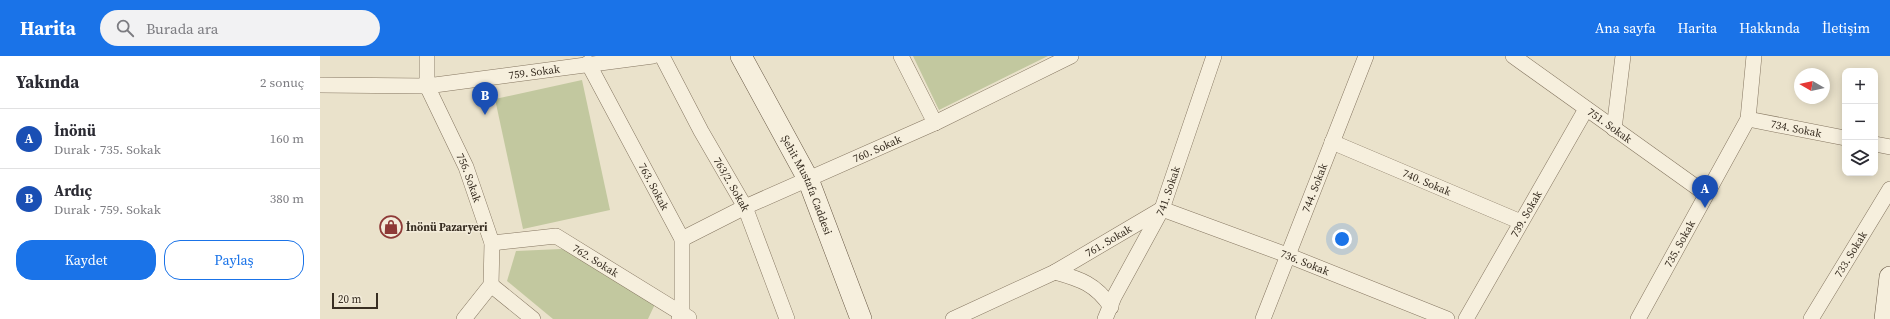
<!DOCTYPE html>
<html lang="tr">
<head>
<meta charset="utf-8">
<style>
	:root { --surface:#fff; --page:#f2f2f3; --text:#2b2b33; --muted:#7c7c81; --line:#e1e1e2; --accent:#1a73e8 }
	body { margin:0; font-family:"Source Serif 4",serif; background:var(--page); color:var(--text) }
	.controls { position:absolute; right:12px; top:12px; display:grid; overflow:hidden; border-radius:8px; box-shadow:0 2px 10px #0003 }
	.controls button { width:36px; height:36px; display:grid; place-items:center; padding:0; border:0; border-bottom:1px solid var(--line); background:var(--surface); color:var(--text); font:20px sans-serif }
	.compass { position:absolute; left:1474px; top:12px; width:36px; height:36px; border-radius:50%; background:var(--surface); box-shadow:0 2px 10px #0003; rotate:279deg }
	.scale { position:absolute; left:12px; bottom:10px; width:46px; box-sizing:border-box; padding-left:4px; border:2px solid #382e22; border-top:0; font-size:11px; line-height:14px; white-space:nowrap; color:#382e22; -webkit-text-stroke:3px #f3ecda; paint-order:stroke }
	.you { position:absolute; left:1022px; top:183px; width:14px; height:14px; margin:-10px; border:3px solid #fff; border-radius:50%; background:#1a73e8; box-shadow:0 0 0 6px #1a73e833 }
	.badge { display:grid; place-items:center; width:26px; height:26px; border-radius:50%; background:var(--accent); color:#fff; font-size:13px; font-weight:700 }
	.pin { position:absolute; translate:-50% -33px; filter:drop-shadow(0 1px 2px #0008) }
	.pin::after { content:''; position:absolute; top:21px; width:14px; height:12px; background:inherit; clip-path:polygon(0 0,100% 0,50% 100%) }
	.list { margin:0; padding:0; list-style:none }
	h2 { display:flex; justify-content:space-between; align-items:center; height:52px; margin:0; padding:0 16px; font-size:17px }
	h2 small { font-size:13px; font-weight:400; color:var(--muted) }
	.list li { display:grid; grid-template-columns:26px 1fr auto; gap:12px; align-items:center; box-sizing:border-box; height:60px; padding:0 16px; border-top:1px solid var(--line) }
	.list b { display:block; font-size:15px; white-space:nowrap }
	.list p { margin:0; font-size:13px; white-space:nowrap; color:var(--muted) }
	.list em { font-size:13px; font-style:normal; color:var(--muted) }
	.actions { display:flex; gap:8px; padding:12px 16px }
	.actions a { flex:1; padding:9px 0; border:1px solid var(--accent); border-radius:16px; text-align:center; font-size:14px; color:var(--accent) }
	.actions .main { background:var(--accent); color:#fff }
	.icon { flex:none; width:22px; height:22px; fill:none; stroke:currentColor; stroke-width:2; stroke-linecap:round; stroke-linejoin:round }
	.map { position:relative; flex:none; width:1570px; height:263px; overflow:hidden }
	header { display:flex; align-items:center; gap:24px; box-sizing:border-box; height:56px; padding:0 20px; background:var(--accent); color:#fff }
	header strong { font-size:19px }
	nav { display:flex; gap:22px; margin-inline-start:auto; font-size:14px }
	.search { width:280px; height:36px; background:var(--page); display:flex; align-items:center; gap:10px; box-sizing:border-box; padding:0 14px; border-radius:22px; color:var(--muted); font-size:15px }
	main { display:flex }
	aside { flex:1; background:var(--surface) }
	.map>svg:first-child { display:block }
</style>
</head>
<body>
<header>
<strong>Harita</strong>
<div class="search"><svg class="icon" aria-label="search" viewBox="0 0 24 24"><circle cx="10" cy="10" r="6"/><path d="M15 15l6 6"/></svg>Burada ara</div>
<nav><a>Ana sayfa</a><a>Harita</a><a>Hakkında</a><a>İletişim</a></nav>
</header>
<main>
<aside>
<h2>Yakında<small>2 sonuç</small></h2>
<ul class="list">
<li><span class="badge" style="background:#1a4fb4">A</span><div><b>İnönü</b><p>Durak · 735. Sokak</p></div><em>160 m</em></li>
<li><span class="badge" style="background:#1a4fb4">B</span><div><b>Ardıç</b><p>Durak · 759. Sokak</p></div><em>380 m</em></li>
</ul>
<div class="actions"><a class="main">Kaydet</a><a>Paylaş</a></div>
</aside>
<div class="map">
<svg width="1570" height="263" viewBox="0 0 1570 263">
	<rect width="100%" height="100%" fill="#eae2cb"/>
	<g fill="#c2c89f">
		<path d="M 593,0 L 728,0 L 619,54 Z"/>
		<path d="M 262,24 L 290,154 L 203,173 L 175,43 Z"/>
		<path d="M 241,193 L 249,195 L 335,248 L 328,263 L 233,263 L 187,225 L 196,195 Z"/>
	</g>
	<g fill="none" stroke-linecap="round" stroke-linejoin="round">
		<g stroke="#857661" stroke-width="16">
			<g id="street">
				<path id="s1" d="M 107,0 L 107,30 L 146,111 L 172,187 L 171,229 L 144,263"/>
				<path id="s2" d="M 342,0 L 381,75 L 425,151 L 467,263"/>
				<path d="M 581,0 L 615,67"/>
				<path id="s3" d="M 1193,0 L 1386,138"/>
				<path id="s4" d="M 268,7 L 362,183 L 362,258 L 359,263"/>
				<path id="s5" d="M 0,29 L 107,30 L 333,0"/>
				<path id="s6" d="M 1428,63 L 1525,82"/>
				<path d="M 1294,73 L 1303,0"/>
				<path id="s7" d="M 1012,86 L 1201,166"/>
				<path d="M 1555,88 L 1570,91"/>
				<path id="s8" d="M 362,183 L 425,151 L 615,67 L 751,0"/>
				<path id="s9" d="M 172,187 L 236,180 L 369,262"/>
				<path d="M 735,216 C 760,223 776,228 791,251"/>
				<path d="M 171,229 L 213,263"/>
				<path id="s10" d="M 633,263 L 735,216 L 842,153 L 967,199 L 1127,263"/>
				<path id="s11" d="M 785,263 L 794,241 L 842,153 L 894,0"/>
				<path id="s12" d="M 943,263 L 1046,0"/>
				<path id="s13" d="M 1146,263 L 1266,53"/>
				<path id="s14" d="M 1318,263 L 1428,63 L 1434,0"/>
				<path id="s15" d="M 1491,263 L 1570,133"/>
			</g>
		</g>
		<g stroke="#675744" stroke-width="22">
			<g id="secondary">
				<path id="s16" d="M 421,0 L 488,123 L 541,263"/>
				<path d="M 1565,263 L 1570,221"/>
			</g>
		</g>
		<use href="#street" stroke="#f6efdd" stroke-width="15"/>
		<use href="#secondary" stroke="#f6efdd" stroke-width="21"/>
	</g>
	<defs>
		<g id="shop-ring" transform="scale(1.15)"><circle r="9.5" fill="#f3ecda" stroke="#8e3a37" stroke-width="1.5"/><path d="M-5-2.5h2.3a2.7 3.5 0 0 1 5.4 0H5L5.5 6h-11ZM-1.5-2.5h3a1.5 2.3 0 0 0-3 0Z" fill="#8e3a37"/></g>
	</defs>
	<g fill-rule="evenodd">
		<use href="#shop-ring" x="71" y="171"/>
	</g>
	<g text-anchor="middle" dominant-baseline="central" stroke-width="3" stroke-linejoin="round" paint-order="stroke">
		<g font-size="11" fill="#382e22" stroke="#f3ecda">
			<text stroke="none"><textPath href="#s5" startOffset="215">759. Sokak</textPath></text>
			<text stroke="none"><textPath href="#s3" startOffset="119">751. Sokak</textPath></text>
			<text stroke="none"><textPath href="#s6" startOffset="49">734. Sokak</textPath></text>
			<text stroke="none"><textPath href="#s8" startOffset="215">760. Sokak</textPath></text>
			<text stroke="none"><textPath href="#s1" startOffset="131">756. Sokak</textPath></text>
			<text stroke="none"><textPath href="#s7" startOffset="103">740. Sokak</textPath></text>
			<text stroke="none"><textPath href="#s2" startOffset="146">763/2. Sokak</textPath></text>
			<text stroke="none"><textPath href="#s16" startOffset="145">Şehit Mustafa Caddesi</textPath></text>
			<text stroke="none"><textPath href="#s4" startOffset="140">763. Sokak</textPath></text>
			<text stroke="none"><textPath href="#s12" startOffset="141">744. Sokak</textPath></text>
			<text stroke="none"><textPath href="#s11" startOffset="143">741. Sokak</textPath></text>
			<text stroke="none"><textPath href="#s13" startOffset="121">739. Sokak</textPath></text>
			<text stroke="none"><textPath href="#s10" startOffset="174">761. Sokak</textPath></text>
			<text stroke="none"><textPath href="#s14" startOffset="86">735. Sokak</textPath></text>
			<text stroke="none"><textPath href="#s15" startOffset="76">733. Sokak</textPath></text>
			<text stroke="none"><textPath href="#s9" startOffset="111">762. Sokak</textPath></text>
			<text stroke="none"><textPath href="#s10" startOffset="389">736. Sokak</textPath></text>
		</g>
		<g font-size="11" font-weight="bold" fill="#382e22" stroke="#f3ecda" text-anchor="start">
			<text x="86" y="171">İnönü Pazaryeri</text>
		</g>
	</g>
</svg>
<div class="controls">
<button>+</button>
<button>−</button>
<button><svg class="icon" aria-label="layers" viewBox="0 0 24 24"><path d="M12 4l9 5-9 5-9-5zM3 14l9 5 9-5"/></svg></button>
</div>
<svg class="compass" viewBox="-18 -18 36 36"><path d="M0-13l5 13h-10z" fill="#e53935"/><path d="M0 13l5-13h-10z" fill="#7c7c81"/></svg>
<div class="scale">20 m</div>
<div class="you"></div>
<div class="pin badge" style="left:1385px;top:152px;background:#1a4fb4">A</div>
<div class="pin badge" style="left:165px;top:59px;background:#1a4fb4">B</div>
</div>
</main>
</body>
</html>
